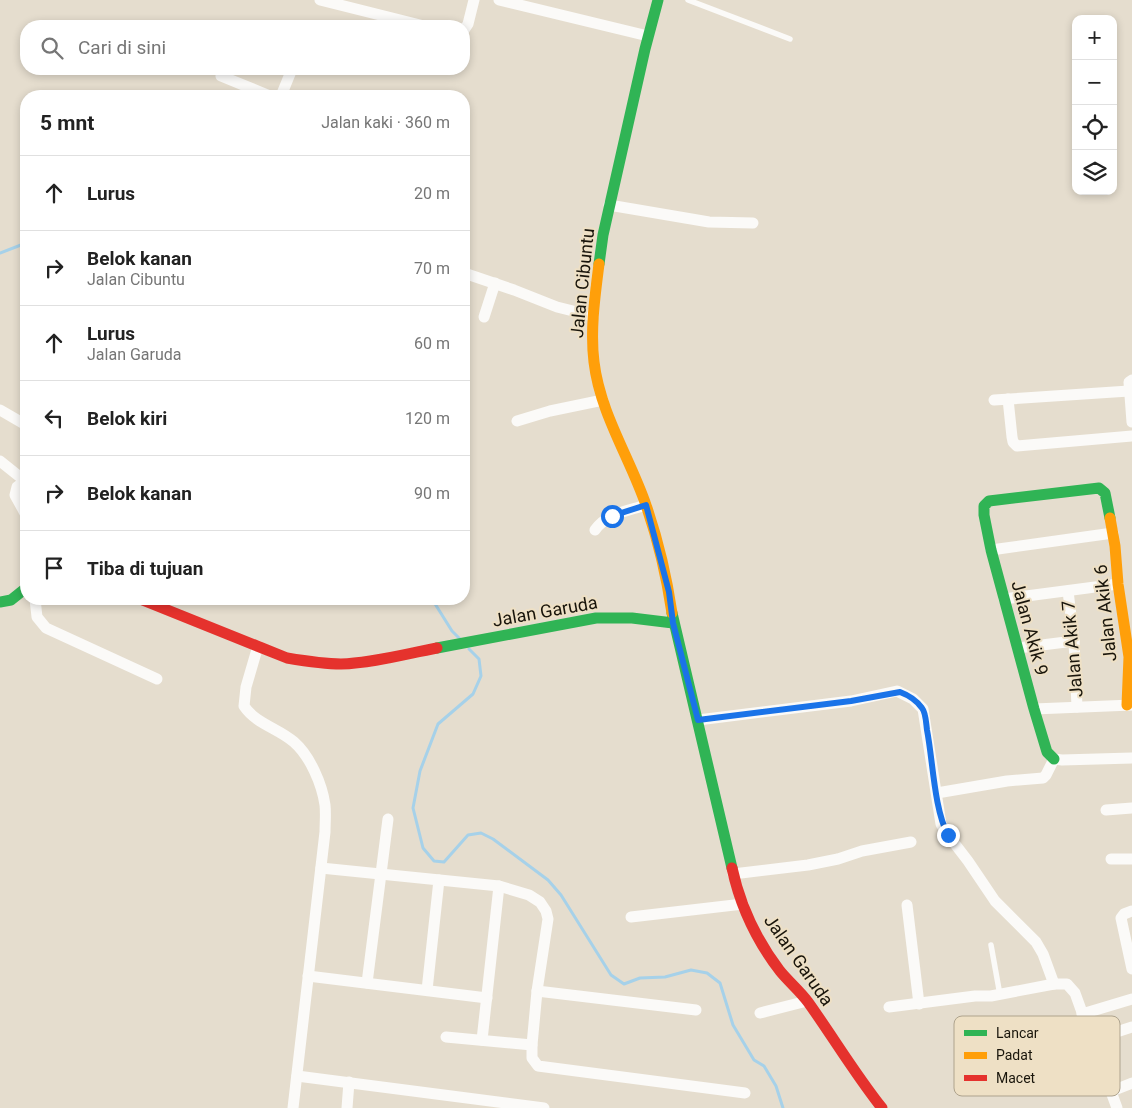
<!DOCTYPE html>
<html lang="id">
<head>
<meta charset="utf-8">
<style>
	:root { --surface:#fff; --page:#f6f6f6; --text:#222; --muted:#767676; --line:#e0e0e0 }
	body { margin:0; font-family:Roboto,sans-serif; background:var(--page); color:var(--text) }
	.controls { position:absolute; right:15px; top:15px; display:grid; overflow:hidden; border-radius:10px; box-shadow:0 2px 8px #0003 }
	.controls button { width:45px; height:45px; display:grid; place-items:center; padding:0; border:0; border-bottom:1px solid var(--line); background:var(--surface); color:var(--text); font:25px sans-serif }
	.stop { position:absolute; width:15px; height:15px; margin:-11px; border:4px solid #1a73e8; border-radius:50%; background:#fff }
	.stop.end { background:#1a73e8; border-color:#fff; box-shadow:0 1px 5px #0008 }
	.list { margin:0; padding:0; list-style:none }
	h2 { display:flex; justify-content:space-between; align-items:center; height:65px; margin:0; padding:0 20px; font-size:21px }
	h2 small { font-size:16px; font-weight:400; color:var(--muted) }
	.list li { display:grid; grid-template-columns:32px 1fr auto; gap:15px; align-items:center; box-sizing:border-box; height:75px; padding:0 20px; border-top:1px solid var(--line) }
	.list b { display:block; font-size:19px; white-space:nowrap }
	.list p { margin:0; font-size:16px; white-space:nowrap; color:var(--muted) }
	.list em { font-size:16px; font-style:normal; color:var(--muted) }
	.icon { flex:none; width:28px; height:28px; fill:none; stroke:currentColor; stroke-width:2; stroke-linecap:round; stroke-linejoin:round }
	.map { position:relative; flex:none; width:1132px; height:1108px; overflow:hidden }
	.search { position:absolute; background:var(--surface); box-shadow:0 2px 8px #0003; left:20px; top:20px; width:450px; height:55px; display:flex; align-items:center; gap:12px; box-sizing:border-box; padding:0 18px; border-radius:20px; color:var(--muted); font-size:19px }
	.panel { position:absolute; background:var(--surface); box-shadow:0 2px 8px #0003; left:20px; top:90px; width:450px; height:515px; border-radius:20px }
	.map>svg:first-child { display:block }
</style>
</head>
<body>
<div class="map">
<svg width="1132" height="1108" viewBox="0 0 1132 1108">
	<rect width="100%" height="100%" fill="#e5ddce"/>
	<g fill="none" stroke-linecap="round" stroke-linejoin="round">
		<g stroke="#a6d1e9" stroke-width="3">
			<path d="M 0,253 L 26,243"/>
			<path d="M 432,599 L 452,631 L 460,639"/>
			<path d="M 469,649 L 479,659 L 481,676 L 473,694 L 438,724 L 420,771 L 413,808 L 423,848 L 434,861 L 444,862 L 468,835 L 481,833 L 493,839 L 548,880 L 561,895 L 611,975 L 624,984 L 640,978 L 665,977 L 691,970 L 707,973 L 720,983 L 733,1025 L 754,1060 L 764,1066 L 776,1086 L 783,1108"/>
		</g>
		<g stroke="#fbfaf8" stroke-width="5.5">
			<path d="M 688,0 L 790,39"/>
			<path d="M 991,945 L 1000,995"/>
		</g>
		<g stroke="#fbfaf8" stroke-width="11">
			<path d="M 320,0 L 424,26"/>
			<path d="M 499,0 L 648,36"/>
			<path d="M 225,26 L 227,26"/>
			<path d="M 464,30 L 468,24 L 474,0"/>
			<path d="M 221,76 L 270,96"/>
			<path d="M 281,96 L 292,69"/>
			<path d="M 609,205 L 709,222 L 753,223"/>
			<path d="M 464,273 L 514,290 L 557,307 L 593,316"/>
			<path d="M 484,317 L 495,283"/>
			<path d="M 1132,380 L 1129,382 L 1132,422"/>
			<path d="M 1008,399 L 1012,437 L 1013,442 L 1017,446 L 1132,436"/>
			<path d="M 994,400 L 1129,391"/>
			<path d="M 0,410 L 26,425"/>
			<path d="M 517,421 L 550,411 L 603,400"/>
			<path d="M 0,461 L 25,481 L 17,487 L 15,495 L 26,515"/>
			<path d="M 595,530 C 607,513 628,511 646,505"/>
			<path d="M 991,550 L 1113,533"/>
			<path d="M 1068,591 L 1074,641 L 1077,707"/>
			<path d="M 35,599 L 37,617 L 46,628 L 157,679"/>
			<path d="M 1004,599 L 1118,584"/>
			<path d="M 258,646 L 246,687 L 244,706 C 256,724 278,728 294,742 C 310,756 322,784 325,805 C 326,814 325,823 325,832 L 293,1108"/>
			<path d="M 1018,648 L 1074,641"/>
			<path d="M 1034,709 L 1132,705"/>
			<path d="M 698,720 L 851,701 L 897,691 L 913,699 L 923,709 L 941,824 L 948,835 L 968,861 L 995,901 L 1036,942 L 1043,954 L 1054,984"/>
			<path d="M 937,793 L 1007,781 L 1043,778 L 1046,775 L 1054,759 L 1062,760 L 1132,758"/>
			<path d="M 1106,810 L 1132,808"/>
			<path d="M 1111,859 L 1132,859"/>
			<path d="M 321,868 L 499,886 L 529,895 L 540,902 L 546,911 L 548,919 L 537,991 L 532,1045 L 532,1058 L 538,1066 L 745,1093"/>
			<path d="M 733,874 L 808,865 L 838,859 L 862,851 L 911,842"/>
			<path d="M 907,905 L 919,1004"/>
			<path d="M 1132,911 L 1124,914 L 1121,918 L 1132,969"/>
			<path d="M 631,917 L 743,904"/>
			<path d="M 308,976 L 487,998"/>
			<path d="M 367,983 L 388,819"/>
			<path d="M 427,990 L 439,880"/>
			<path d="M 537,991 L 696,1010"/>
			<path d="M 889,1007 L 975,996 L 991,996 L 1054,984 L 1067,984 L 1075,993 L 1092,1040"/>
			<path d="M 760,1013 L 807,1001"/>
			<path d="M 1082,1014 L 1132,999"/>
			<path d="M 446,1037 L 532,1045"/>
			<path d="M 482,1040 L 499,886"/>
			<path d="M 297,1076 L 544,1108"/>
			<path d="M 1112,1091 L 1132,1083"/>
			<path d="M 347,1108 L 349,1082"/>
			<path d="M 1117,1108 L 1092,1040 L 1132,1027"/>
		</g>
		<g stroke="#30b455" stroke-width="11">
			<path d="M 599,264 L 603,235 L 645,49 L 658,0"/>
			<path d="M 0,602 L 11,600 L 26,588"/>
			<path d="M 672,613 L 732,868"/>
			<path d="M 437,648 L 596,618 L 632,618 L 673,623"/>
			<path d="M 1054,759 L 1047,752 L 1034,709 L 991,550 L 984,515 L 984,506 L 989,501 L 1099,488 L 1105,493 L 1110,518"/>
		</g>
		<g stroke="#ff9f0a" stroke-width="11">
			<path d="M 599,264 C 595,296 590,330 594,362 C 600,413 630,458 646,505 C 657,537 667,579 672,613"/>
			<path d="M 1110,518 L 1115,546 L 1118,584 L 1129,657 L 1127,705"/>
		</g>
		<g stroke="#e5322d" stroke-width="11">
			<path d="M 140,599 L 287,658 C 305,661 323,664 341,664 C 373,663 405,654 437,648"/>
			<path d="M 732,868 C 740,905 757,941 780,971 C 789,982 800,991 808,1002 C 833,1037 855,1074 882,1108"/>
		</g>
	</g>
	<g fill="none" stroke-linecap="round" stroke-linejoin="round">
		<path stroke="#1a73e8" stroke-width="6" d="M 612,516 L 646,505 L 669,592 L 673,623 L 698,720 L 851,701 L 900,692 C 908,695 917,701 922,708 C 926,713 926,723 927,730 C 933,761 934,809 948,835"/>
	</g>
	<g text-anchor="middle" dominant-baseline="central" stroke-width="4" stroke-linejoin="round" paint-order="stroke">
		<g font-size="18" fill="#19150b" stroke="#eee0c5">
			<text transform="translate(582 283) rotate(-84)">Jalan Cibuntu</text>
			<text transform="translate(545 611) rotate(-10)">Jalan Garuda</text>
			<text transform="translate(1105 613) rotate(-96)">Jalan Akik 6</text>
			<text transform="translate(1030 628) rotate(75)">Jalan Akik 9</text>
			<text transform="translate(1072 649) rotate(-95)">Jalan Akik 7</text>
			<text transform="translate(799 960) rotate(55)">Jalan Garuda</text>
		</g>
	</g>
	<rect x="954" y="1016" width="166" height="80" rx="8" fill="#eee0c5" stroke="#aea38d" stroke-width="1"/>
	<rect x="964" y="1030" width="23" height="6" fill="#30b455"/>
	<rect x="964" y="1052" width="23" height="7" fill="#ff9f0a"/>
	<rect x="964" y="1075" width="23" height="6" fill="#e5322d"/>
	<g font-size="14" fill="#19150b">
		<text x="996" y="1038">Lancar</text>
		<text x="996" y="1060">Padat</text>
		<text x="996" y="1083">Macet</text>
	</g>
</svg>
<div class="controls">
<button>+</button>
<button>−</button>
<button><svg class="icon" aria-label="locate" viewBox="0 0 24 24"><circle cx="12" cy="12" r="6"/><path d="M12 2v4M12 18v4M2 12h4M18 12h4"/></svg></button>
<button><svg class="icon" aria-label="layers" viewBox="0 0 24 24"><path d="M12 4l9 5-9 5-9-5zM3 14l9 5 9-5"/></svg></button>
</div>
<div class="stop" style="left:612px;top:516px"></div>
<div class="stop end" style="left:948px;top:835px"></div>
<div class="search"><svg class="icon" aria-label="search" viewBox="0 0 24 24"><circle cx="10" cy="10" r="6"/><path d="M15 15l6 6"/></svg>Cari di sini</div>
<section class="panel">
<h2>5 mnt<small>Jalan kaki · 360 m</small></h2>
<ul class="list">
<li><svg class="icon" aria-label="ahead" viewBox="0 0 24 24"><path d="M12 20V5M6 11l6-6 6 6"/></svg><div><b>Lurus</b></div><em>20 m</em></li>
<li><svg class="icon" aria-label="right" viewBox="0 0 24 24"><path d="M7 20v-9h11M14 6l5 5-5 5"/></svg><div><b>Belok kanan</b><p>Jalan Cibuntu</p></div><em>70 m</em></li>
<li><svg class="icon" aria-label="ahead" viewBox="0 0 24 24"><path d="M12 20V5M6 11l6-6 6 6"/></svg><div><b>Lurus</b><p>Jalan Garuda</p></div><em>60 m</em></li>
<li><svg class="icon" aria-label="left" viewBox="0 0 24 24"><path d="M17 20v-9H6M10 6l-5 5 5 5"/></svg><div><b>Belok kiri</b></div><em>120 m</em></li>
<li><svg class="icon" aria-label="right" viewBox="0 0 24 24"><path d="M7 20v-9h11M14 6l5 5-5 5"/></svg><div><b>Belok kanan</b></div><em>90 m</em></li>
<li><svg class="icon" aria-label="arrive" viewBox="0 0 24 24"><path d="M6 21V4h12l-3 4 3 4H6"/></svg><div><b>Tiba di tujuan</b></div></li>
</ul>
</section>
</div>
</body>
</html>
